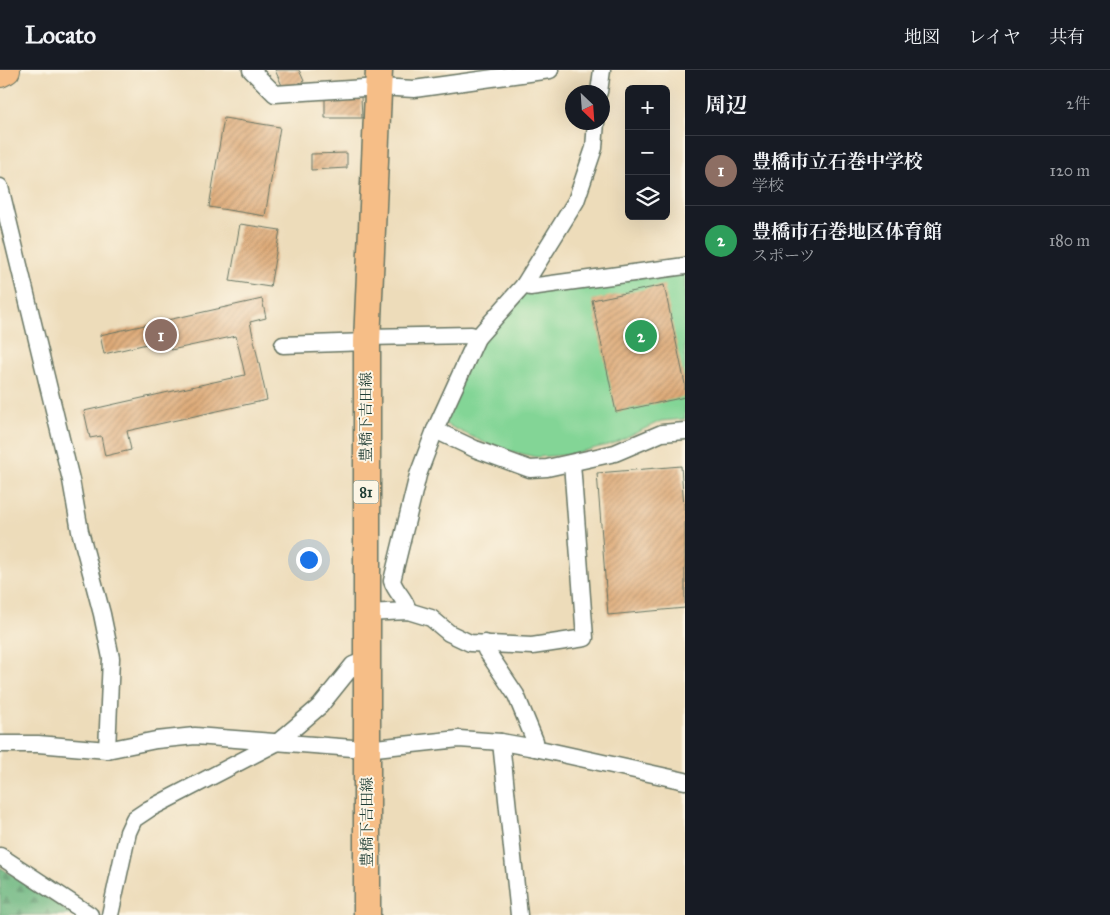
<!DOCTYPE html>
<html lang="ja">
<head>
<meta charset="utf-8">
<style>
	:root { --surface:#171b24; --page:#20242c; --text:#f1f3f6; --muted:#9ea1a6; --line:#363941; --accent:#b45309 }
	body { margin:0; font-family:"IM FELL Great Primer","Noto Serif JP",serif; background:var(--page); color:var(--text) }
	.controls { position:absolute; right:15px; top:15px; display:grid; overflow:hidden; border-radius:8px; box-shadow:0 5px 20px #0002 }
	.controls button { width:45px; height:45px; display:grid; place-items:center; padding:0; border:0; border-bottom:1px solid var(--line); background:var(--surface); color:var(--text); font:25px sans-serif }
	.compass { position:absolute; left:565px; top:15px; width:45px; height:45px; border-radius:50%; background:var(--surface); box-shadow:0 5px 20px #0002; rotate:155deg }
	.you { position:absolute; left:308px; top:489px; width:18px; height:18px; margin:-12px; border:4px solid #fff; border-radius:50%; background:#1a73e8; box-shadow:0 0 0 8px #1a73e833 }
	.badge { display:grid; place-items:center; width:32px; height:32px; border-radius:50%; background:var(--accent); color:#fff; font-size:16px; font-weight:700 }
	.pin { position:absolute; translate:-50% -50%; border:2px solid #fff; box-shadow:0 1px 5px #0006 }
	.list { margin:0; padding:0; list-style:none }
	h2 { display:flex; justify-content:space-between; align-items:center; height:65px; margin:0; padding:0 20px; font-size:21px }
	h2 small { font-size:16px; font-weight:400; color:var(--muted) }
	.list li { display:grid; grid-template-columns:32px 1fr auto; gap:15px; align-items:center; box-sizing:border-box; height:70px; padding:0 20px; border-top:1px solid var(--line) }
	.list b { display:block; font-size:19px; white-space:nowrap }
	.list p { margin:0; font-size:16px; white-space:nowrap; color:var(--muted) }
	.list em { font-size:16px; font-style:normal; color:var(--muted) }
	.icon { flex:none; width:28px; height:28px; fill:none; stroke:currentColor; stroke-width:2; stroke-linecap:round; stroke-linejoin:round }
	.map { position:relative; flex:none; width:685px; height:845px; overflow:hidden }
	header { display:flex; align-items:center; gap:30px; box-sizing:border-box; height:70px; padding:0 25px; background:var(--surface); border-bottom:1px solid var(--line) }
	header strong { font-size:24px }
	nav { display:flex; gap:28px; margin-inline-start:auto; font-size:18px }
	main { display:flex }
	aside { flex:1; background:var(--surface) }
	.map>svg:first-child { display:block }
</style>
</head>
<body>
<header>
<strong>Locato</strong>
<nav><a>地図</a><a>レイヤ</a><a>共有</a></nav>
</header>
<main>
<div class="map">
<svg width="685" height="845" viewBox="0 0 685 845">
	<defs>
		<pattern id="forest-firs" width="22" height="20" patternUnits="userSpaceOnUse" patternTransform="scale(1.25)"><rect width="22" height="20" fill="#6ab67f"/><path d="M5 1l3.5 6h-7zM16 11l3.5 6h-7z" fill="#579569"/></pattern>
		<pattern id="building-hatch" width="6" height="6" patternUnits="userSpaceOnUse" patternTransform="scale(1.25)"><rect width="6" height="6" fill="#deaa78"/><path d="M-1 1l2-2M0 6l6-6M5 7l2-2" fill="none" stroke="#b38c63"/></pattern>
	</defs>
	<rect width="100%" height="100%" fill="#fcf5e5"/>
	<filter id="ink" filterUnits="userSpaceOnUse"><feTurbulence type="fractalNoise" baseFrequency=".02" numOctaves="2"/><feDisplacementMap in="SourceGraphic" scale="10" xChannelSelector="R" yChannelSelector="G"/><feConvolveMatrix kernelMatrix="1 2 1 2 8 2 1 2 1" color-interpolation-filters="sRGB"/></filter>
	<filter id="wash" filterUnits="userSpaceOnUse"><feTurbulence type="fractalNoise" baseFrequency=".0096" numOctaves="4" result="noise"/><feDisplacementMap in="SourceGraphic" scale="20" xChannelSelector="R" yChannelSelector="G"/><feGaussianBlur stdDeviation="1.12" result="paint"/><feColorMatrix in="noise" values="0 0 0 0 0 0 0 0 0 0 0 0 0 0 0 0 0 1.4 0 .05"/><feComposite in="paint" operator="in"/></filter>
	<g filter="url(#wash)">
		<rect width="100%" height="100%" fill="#eddcba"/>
		<path fill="url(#forest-firs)" stroke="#447a5a" d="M 0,797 L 73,845 L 0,845 Z"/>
		<path fill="#83d596" stroke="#518965" d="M 685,201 L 685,349 L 661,351 L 612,374 L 567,385 L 536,387 L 496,378 L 441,352 L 482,267 L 524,221 Z"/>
		<g id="blocks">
			<g fill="url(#building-hatch)">
				<path d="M 275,0 L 299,0 L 304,11 L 284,20 Z"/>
				<path d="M 361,27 L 362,48 L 325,48 L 325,28 Z"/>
				<path d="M 224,48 L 280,57 L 265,146 L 209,137 Z"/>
				<path d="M 347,83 L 347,98 L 311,100 L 311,84 Z"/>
				<path d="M 240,154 L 280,160 L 270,217 L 230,211 Z"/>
				<path d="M 664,215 L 685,314 L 685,327 L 616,342 L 592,230 Z"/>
				<path d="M 262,229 L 266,248 L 250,252 L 267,330 L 127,361 L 131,380 L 105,386 L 101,366 L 90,368 L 84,341 L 245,305 L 236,266 L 171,280 L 168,269 L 104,284 L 100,265 Z"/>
				<path d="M 681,396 L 685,449 L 685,538 L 608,545 L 597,403 Z"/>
			</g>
		</g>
	</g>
	<g filter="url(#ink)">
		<use href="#blocks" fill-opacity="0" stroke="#677563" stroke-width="1"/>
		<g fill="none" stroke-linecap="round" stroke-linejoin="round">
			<g stroke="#677563" stroke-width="19">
				<g id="minor">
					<path d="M 251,0 L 275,24 L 379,17 L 414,19 L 550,0"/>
					<path d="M 599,22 L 602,0"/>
					<path d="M 0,117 L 71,410 L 80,461 L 102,544 L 111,588 L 107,680"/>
					<path d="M 524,215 L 530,217 L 685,196"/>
					<path d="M 367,267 L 471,265 L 477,268"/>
					<path d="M 283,275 L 367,272"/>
					<path d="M 435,360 L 475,379 L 530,399 L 547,398 L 615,383 L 662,363 L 685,361"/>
					<path d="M 408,541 C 406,529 396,523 392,511 L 418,405 L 435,360 L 477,268 L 524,215 L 576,131 L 594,78 L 596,52"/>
					<path d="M 366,543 L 408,541 L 431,548 L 449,563 L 470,573 L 532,576 L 585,568 L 572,393"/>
					<path d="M 485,573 L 486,580 L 516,625 L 535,671 L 535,678"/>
					<path d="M 501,672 L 519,845"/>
					<path d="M 0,674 L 38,674 L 107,680 L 156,670 L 195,666 L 366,679 L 459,669 L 501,672 L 535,678 L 685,711"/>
					<path d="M 0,786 L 90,845"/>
					<path d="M 110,845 L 128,762 L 134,749 L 149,739 L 278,672 L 320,636 L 353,595 L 366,590"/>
				</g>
			</g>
			<g stroke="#677563" stroke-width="29">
				<path id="primary" d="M 367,845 L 367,272 L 379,0"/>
			</g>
			<g stroke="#677563" stroke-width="30">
				<path id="trunk" d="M 0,3 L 6,0"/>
			</g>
			<use href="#minor" stroke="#fff" stroke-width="16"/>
			<use href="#primary" stroke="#f6be87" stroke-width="26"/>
			<use href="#trunk" stroke="#f6be87" stroke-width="28"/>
		</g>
	</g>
	<g text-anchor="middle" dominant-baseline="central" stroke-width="4" stroke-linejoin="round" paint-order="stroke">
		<rect fill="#fcf5e5" stroke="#617469" stroke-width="1" x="353.5" y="410.5" width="25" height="23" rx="4"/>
		<g font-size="14" font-weight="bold" fill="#1f3d34">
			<text x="366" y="422">81</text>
		</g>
		<g font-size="15" fill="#1f3d34" stroke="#fcf5e5">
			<text transform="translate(366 347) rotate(-90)">豊橋下吉田線</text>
			<text transform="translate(367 752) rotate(-90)">豊橋下吉田線</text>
		</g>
	</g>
</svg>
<div class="controls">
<button>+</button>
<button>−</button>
<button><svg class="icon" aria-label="layers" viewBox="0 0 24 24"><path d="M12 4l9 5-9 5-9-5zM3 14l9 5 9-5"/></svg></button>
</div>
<svg class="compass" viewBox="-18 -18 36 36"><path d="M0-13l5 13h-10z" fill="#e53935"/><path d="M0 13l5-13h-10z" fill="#9ea1a6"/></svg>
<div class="you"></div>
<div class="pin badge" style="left:161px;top:265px;background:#8d6e63">1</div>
<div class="pin badge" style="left:641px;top:266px;background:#2e9e5b">2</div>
</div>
<aside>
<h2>周辺<small>2件</small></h2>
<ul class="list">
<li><span class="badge" style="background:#8d6e63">1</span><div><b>豊橋市立石巻中学校</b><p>学校</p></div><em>120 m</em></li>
<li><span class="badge" style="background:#2e9e5b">2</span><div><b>豊橋市石巻地区体育館</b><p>スポーツ</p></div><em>180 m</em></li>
</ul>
</aside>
</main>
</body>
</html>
